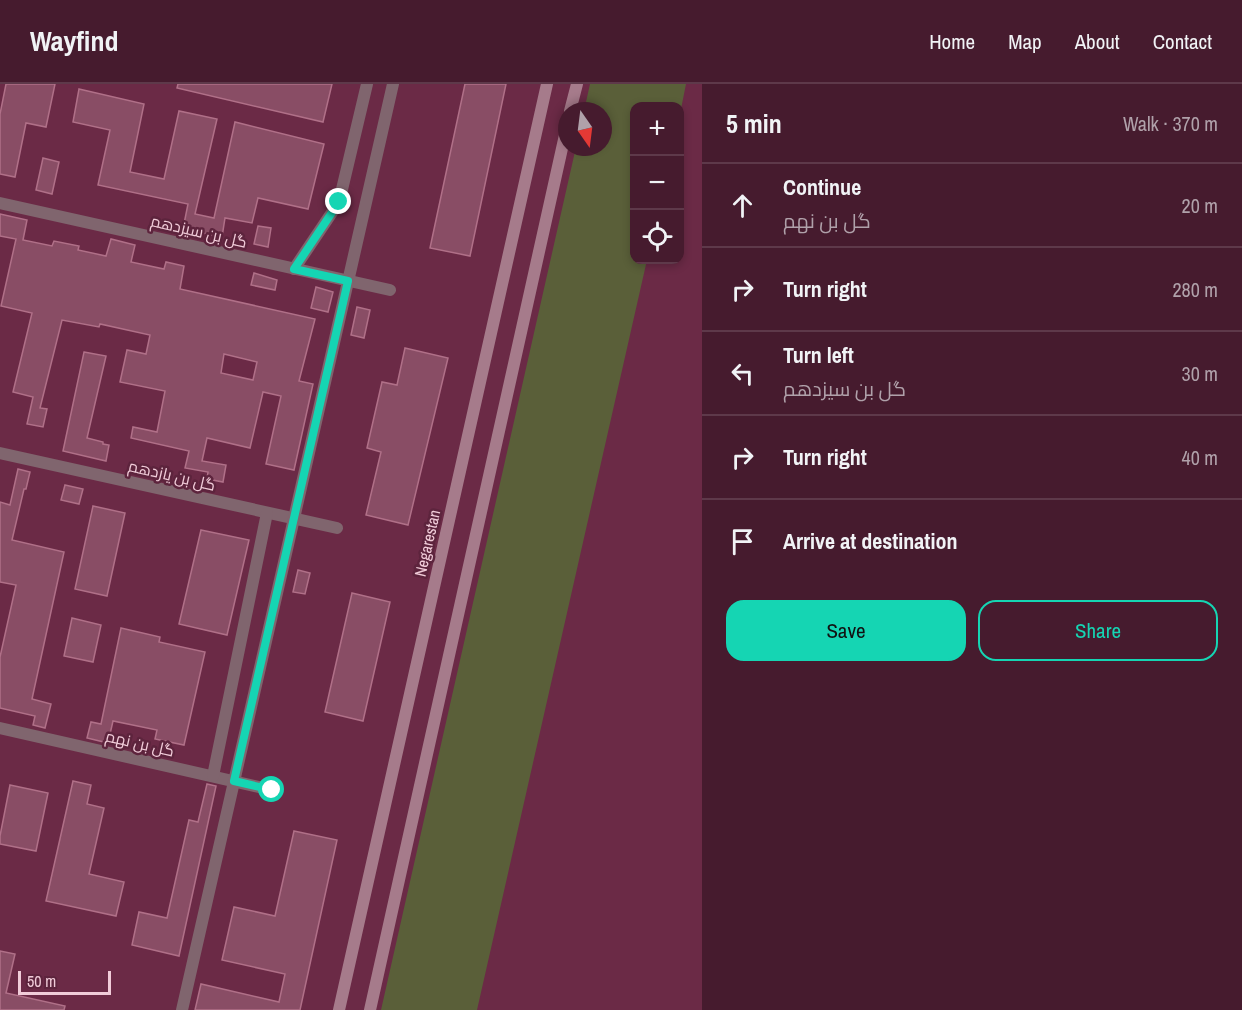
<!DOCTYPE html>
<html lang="en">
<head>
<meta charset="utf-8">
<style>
	:root { --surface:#461b2e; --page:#4d2436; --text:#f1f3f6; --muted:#b0a1aa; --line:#5e394a; --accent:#15d5b3 }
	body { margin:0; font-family:"Archivo Narrow",Cairo,sans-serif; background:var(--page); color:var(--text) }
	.controls { position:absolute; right:18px; top:18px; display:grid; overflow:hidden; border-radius:12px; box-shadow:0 3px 9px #0003 }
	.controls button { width:54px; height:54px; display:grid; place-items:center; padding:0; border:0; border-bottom:2px solid var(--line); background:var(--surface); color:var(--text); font:30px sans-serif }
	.compass { position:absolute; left:558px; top:18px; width:54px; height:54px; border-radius:50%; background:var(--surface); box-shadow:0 3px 9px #0003; rotate:166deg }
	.scale { position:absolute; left:18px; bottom:15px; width:93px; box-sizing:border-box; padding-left:6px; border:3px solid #f1ccd9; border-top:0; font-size:16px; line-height:21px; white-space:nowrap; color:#f1ccd9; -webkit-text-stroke:4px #5d243d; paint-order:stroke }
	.stop { position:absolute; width:18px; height:18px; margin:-14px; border:4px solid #15d5b3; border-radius:50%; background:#fff }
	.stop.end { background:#15d5b3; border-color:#fff; box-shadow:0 2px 6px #0008 }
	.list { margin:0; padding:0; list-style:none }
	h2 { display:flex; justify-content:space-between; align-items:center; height:78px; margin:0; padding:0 24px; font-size:26px }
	h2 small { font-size:20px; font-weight:400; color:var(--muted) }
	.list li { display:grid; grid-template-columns:39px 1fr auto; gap:18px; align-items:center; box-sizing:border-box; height:84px; padding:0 24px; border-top:2px solid var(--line) }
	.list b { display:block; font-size:22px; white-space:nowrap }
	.list p { margin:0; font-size:20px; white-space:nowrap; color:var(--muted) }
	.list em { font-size:20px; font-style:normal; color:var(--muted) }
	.actions { display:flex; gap:12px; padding:18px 24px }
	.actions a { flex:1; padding:14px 0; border:2px solid var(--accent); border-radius:18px; text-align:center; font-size:21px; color:var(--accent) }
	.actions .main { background:var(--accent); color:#111 }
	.icon { flex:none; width:33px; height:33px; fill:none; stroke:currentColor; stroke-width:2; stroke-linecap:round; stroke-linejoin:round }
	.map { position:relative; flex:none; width:702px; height:926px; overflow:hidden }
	header { display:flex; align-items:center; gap:36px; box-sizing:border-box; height:84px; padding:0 30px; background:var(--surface); border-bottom:2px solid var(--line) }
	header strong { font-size:28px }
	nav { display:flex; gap:33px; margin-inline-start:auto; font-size:21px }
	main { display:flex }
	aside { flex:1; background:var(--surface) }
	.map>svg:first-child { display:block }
</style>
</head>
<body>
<header>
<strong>Wayfind</strong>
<nav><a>Home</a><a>Map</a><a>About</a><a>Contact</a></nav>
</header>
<main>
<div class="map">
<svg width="702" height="926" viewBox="0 0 702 926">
	<rect width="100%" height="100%" fill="#5d243d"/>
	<path fill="#6b2a46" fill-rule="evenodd" d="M 0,0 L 702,0 L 702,926 L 0,926 ZM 634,22 L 680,22 L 680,176 L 634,176 ZM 567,27 L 603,27 L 603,63 L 567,63 Z"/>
	<path fill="#5a5f39" d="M 590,0 L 686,0 L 680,30 L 680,22 L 634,22 L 634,176 L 647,176 L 477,926 L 381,926 L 576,63 L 603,63 L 603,27 L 584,27 Z"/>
	<g fill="#894d65" stroke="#b07088" stroke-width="1.5" fill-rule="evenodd">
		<path d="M 6,0 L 55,0 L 46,43 L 26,39 L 15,93 L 0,90 L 0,30 Z"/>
		<path d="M 178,0 L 332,0 L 323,38 L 177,4 Z"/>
		<path d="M 465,0 L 506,0 L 470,172 L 430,164 Z"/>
		<path d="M 79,5 L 144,20 L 130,88 L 164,95 L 179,27 L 217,35 L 195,130 L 214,134 L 235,38 L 324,60 L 308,125 L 258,114 L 252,139 L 225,134 L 222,153 L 183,145 L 188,120 L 98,101 L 110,46 L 73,38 Z"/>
		<path d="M 43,74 L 59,78 L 52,110 L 36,106 Z"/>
		<path d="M 0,130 L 27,136 L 23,156 L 52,162 L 54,157 L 79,162 L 78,166 L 106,172 L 111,155 L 135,161 L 131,178 L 164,185 L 166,178 L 184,182 L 180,205 L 315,235 L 299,297 L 313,300 L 294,386 L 266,380 L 281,312 L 263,308 L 250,364 L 207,354 L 202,377 L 226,381 L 223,398 L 207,395 L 208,388 L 185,384 L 189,367 L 131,354 L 133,343 L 157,348 L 165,307 L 120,298 L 127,266 L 146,270 L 150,251 L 100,240 L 99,243 L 62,236 L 40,324 L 47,325 L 43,343 L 27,340 L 33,313 L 13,308 L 32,229 L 1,222 L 16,155 L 0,152 ZM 224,270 L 257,278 L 253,296 L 221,289 Z"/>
		<path d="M 258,142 L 271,144 L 268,163 L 254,160 Z"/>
		<path d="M 254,189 L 277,196 L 275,206 L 251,201 Z"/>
		<path d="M 316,203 L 333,208 L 328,228 L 311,224 Z"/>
		<path d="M 357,223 L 370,226 L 364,254 L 351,251 Z"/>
		<path d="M 405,264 L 448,274 L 408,441 L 366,431 L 381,368 L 367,364 L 382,298 L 397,301 Z"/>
		<path d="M 84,268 L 106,272 L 87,354 L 103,358 L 103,360 L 109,361 L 106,377 L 63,367 Z"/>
		<path d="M 18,385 L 30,388 L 26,405 L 24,405 L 12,456 L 64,468 L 32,615 L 51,620 L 45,644 L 33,641 L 35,632 L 0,624 L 0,573 L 16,501 L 0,498 L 0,418 L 10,421 Z"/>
		<path d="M 65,401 L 83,405 L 79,420 L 61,416 Z"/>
		<path d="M 93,422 L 125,429 L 107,512 L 75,505 Z"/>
		<path d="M 201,446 L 249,456 L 227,551 L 179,540 Z"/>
		<path d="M 298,486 L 310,489 L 305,510 L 293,508 Z"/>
		<path d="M 352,509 L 390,518 L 363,637 L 325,628 Z"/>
		<path d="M 72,534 L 101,541 L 93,578 L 64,572 Z"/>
		<path d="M 121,544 L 160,553 L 159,558 L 205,568 L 184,661 L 155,655 L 157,646 L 113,637 L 108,659 L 87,654 L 91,638 L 101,640 Z"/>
		<path d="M 73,697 L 91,701 L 87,720 L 104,724 L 89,790 L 124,798 L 116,832 L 46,817 Z"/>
		<path d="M 207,700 L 216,702 L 179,872 L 132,861 L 139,828 L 167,834 L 189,736 L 198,738 Z"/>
		<path d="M 10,701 L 48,709 L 36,767 L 0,760 L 0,752 Z"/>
		<path d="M 294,747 L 337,756 L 300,926 L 195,926 L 201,900 L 279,918 L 285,890 L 222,876 L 234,823 L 275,832 Z"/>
		<path d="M 0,867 L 15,870 L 6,909 L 65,922 L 64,926 L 0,926 Z"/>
	</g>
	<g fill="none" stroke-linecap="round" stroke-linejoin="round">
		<g stroke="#80656e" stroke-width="12">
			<path d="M 0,119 L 390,206"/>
			<path d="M 294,185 L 339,118 L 367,0"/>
			<path d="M 0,369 L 337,444"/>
			<path d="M 0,644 L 272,706"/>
			<path d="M 213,692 L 267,429"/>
			<path d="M 182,926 L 393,0"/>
		</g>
		<g stroke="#a67b8b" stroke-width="12">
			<path d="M 570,27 L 577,0"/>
			<path d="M 339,926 L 547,0"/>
			<path d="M 370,926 L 567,42"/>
		</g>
	</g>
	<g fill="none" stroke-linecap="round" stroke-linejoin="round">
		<path stroke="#15d5b3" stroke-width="8" d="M 272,706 L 234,697 L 348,197 L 294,185 L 339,118"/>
	</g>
	<g text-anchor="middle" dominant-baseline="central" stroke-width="5" stroke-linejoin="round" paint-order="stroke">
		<g font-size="16" fill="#f1ccd9" stroke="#5d243d">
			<text transform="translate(199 147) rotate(13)">گل بن سیزدهم</text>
			<text transform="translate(172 391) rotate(13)">گل بن یازدهم</text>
			<text transform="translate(427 459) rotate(-77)">Negarestan</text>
			<text transform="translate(140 659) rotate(13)">گل بن نهم</text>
		</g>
	</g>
</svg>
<div class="controls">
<button>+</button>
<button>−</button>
<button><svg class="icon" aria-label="locate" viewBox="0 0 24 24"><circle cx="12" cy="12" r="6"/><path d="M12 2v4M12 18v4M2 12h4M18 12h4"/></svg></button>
</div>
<svg class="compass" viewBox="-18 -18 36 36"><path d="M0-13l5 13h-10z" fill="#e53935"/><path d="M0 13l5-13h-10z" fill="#b0a1aa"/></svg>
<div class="scale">50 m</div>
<div class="stop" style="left:272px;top:706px"></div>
<div class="stop end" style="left:339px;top:118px"></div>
</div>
<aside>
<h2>5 min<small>Walk · 370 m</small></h2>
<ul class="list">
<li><svg class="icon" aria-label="ahead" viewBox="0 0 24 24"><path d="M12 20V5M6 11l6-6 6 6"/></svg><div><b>Continue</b><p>گل بن نهم</p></div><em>20 m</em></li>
<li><svg class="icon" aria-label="right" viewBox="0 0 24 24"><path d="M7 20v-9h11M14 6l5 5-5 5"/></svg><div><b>Turn right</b></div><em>280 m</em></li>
<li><svg class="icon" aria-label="left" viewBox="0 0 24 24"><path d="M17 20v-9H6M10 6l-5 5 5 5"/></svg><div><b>Turn left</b><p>گل بن سیزدهم</p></div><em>30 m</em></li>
<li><svg class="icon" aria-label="right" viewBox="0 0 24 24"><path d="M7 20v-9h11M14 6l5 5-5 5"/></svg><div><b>Turn right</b></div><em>40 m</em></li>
<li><svg class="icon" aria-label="arrive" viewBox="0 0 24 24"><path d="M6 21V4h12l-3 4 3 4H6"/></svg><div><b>Arrive at destination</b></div></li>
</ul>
<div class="actions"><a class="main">Save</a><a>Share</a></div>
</aside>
</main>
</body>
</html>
